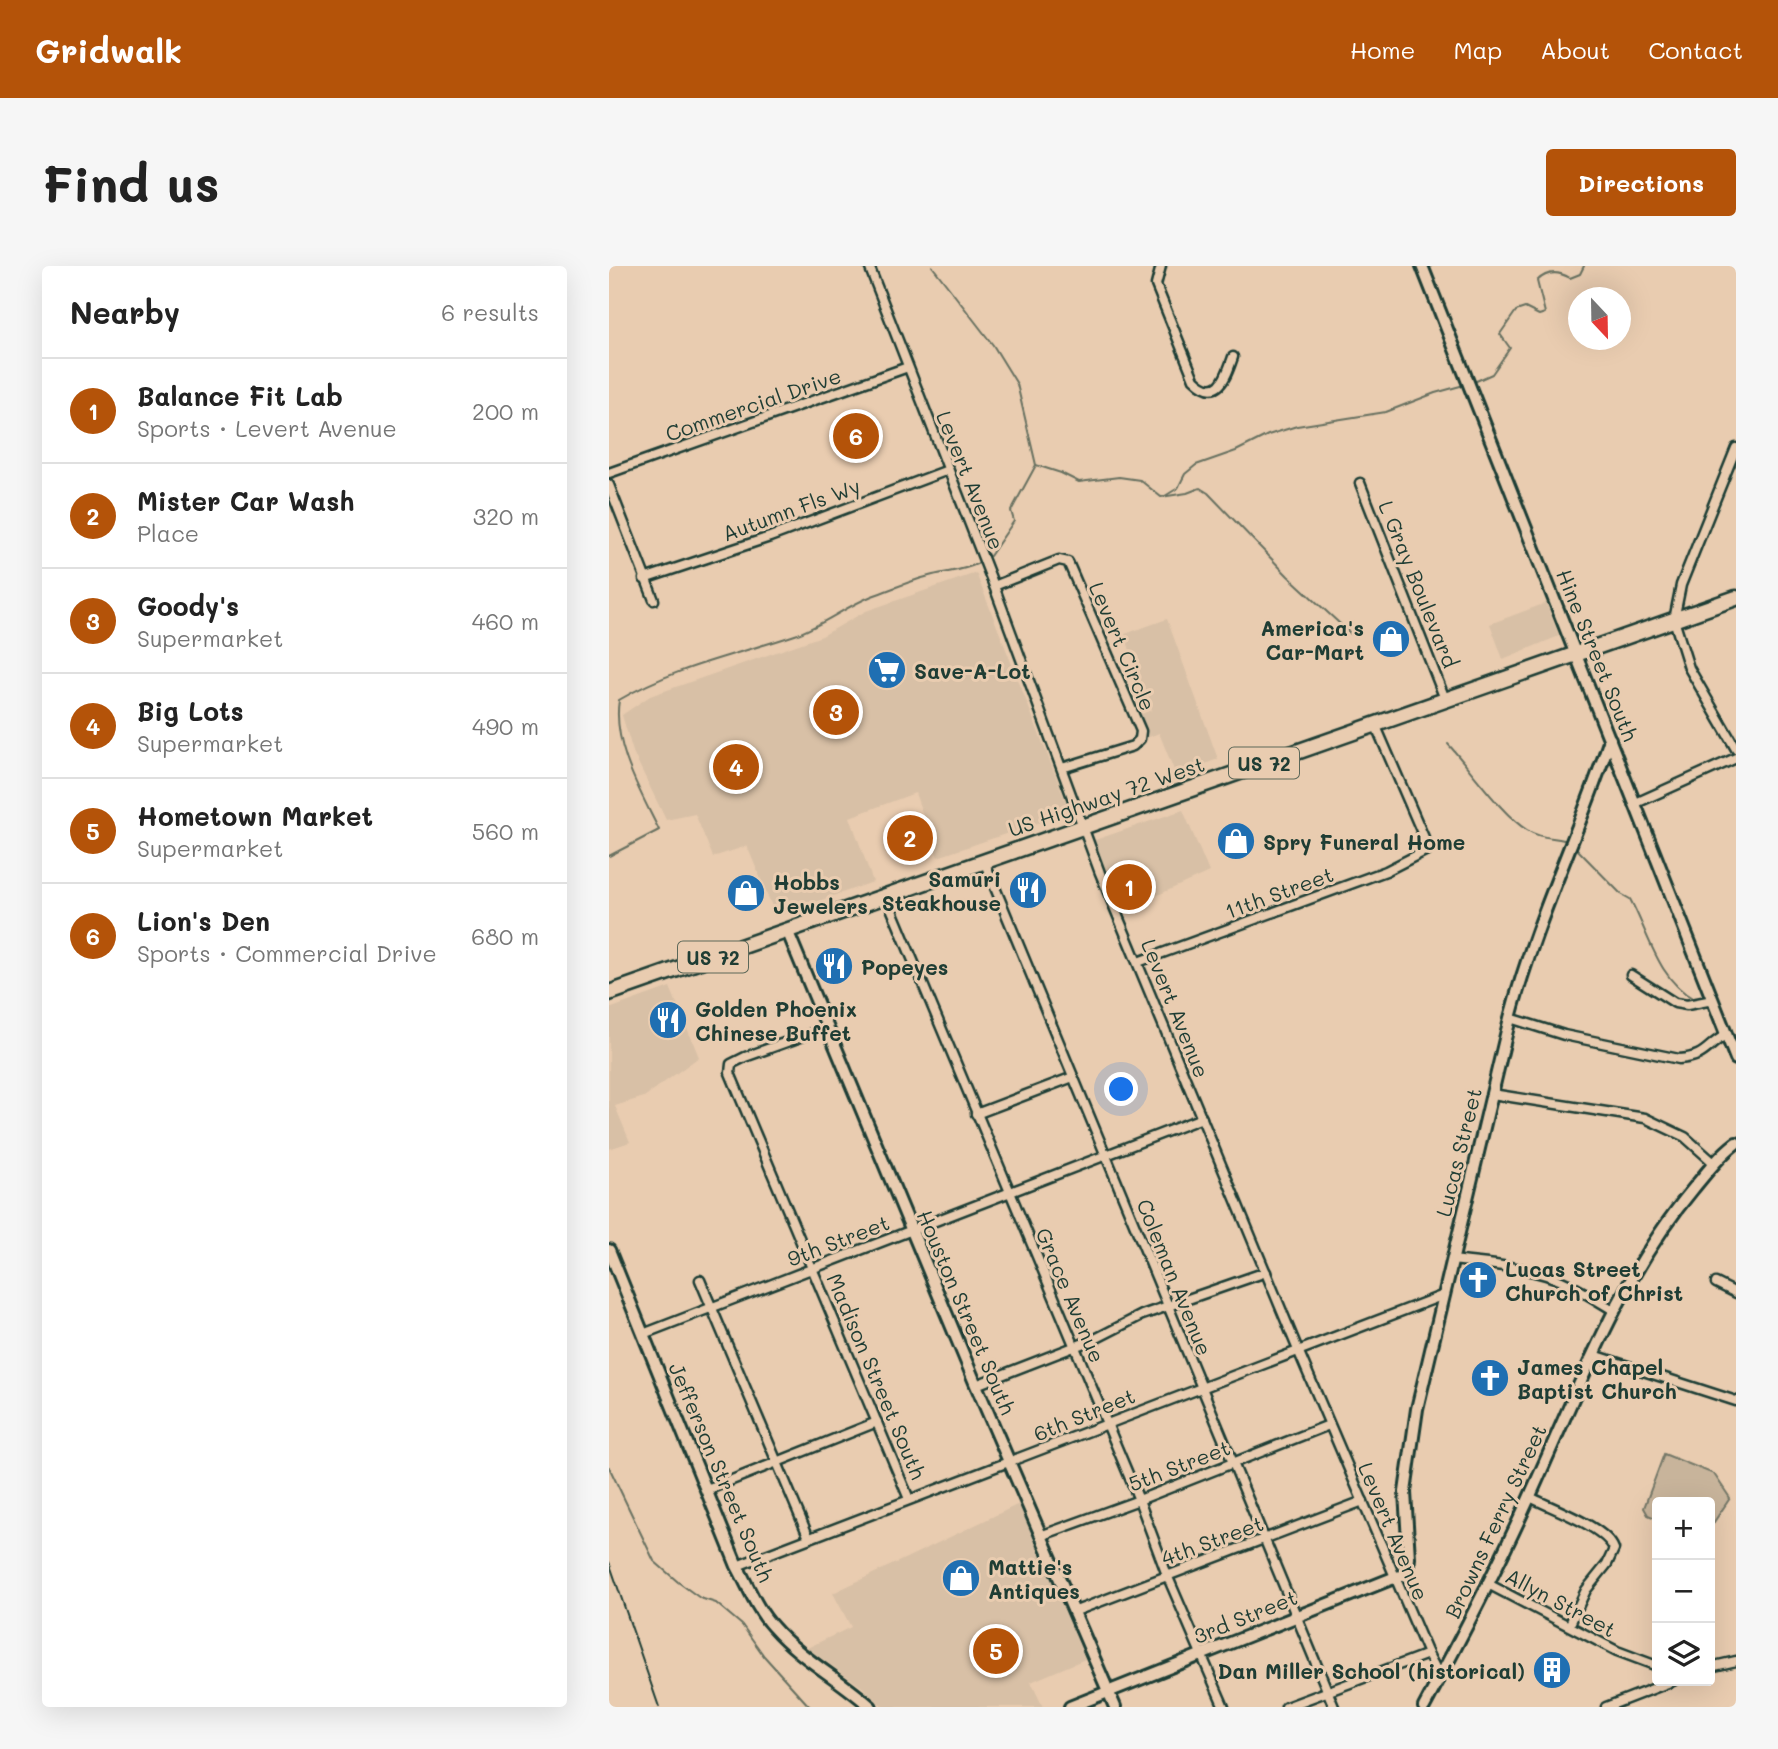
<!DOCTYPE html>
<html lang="en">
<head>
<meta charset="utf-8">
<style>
	:root { --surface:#fff; --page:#f6f6f6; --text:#222; --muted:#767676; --line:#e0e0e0; --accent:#b45309 }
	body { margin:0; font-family:Mali,sans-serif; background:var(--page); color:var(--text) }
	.controls { position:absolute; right:21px; bottom:21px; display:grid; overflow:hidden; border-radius:7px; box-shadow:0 7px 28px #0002 }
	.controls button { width:63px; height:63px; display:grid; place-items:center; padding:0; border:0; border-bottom:2px solid var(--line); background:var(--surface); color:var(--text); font:35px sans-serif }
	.compass { position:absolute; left:959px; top:21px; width:63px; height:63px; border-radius:50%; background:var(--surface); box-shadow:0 7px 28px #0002; rotate:158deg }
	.you { position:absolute; left:513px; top:824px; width:24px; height:24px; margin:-18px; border:5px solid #fff; border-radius:50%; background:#1a73e8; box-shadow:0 0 0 10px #1a73e833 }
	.badge { display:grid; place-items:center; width:46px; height:46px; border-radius:50%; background:var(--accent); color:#fff; font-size:23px; font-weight:700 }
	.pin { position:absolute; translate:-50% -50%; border:4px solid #fff; box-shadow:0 2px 7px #0006 }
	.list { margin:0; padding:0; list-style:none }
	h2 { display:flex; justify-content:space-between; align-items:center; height:91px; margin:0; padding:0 28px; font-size:30px }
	h2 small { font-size:23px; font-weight:400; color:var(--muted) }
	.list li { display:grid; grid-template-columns:46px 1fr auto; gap:21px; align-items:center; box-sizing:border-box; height:105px; padding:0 28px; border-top:2px solid var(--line) }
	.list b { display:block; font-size:26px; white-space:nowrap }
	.list p { margin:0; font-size:23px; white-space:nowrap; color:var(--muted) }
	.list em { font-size:23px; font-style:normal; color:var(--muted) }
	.icon { flex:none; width:38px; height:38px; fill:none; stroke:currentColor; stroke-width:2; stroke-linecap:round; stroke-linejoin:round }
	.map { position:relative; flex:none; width:1127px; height:1441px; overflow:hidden; border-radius:7px }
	header { display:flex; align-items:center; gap:42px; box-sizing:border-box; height:98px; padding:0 35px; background:var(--accent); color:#fff }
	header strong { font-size:33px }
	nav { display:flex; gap:38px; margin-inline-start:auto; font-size:24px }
	.intro { display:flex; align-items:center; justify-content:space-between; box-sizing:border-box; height:168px; padding:0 42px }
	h1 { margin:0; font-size:49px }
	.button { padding:18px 32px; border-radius:7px; background:var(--accent); color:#fff; font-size:24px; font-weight:700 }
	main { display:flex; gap:42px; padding:0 42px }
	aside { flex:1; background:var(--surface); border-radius:7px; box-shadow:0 7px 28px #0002 }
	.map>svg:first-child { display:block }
</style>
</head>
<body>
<header>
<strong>Gridwalk</strong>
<nav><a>Home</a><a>Map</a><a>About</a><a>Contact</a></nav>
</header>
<div class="intro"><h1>Find us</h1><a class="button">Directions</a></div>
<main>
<aside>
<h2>Nearby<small>6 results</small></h2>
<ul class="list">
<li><span class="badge">1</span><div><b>Balance Fit Lab</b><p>Sports · Levert Avenue</p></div><em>200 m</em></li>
<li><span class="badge">2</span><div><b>Mister Car Wash</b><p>Place</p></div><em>320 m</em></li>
<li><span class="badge">3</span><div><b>Goody's</b><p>Supermarket</p></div><em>460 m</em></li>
<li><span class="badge">4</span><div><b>Big Lots</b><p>Supermarket</p></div><em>490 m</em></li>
<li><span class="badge">5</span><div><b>Hometown Market</b><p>Supermarket</p></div><em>560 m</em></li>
<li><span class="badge">6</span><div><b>Lion's Den</b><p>Sports · Commercial Drive</p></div><em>680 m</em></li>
</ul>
</aside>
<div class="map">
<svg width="1127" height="1441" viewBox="0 0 1127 1441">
	<rect width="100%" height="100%" fill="#e9ccb0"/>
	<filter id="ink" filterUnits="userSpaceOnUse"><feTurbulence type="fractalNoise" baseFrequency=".0143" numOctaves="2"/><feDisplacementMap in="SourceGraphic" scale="14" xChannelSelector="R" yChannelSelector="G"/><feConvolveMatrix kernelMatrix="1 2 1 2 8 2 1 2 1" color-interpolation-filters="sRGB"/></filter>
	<g filter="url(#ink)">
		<g fill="#d8c0a6">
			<path d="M 367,307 L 461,546 L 329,591 L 306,527 L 241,551 L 264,616 L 167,650 L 138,580 L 104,591 L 86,548 L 57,554 L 24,486 L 13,449 L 41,430 L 213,370 L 257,345 Z"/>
			<path d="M 937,337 L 950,370 L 894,393 L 881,358 Z"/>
			<path d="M 558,353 L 609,493 L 567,509 L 550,467 L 535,473 L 526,451 L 542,444 L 531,418 L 516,368 Z"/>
			<path d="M 574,544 L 600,606 L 511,646 L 483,575 Z"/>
			<path d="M 61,721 L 90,791 L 35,831 L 6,840 L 21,876 L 0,883 L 0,743 Z"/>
			<path d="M 410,1238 L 476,1393 L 422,1416 L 434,1441 L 274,1441 L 253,1421 L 198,1382 L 242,1361 L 224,1327 Z"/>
		</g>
		<path fill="#c8b49b" stroke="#747868" stroke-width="2" d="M 1055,1188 L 1105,1208 L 1121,1232 L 1101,1262 L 1101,1236 L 1048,1236 L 1048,1253 L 1039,1249 L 1035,1242 Z"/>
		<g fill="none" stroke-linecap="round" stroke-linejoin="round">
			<g stroke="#687161" stroke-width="2">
				<path d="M 323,0 L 384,79 L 408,118 L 427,199 L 402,245 L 405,255 L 381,290"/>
				<path d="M 865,116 L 883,108 L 901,82 L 891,68 L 907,45 L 916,42 L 930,49 L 936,47 L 928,15 C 938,5 949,5 961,12 L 971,8 L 975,0"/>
				<path d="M 427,199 L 452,207 L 470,216 L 510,211 L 531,214 L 552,231 L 578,227 L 591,222 L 599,227 L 679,310 L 742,368"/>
				<path d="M 556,230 L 569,222 L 576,208 L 587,199 L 627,185 L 659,169 L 688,160 L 777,146 L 826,127 L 855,119"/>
				<path d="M 839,478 C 860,501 894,550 918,564 C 930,572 942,571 955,574"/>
				<path d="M 967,582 L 1012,628 L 1021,633 C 1040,668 1048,712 1085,733 L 1094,731"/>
				<path d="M 0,590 L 50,564 C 31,525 3,478 10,434 C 65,401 127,389 186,369 C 214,359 236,341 263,330 C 283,323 303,314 324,309 C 342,305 353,305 370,297"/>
				<path d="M 0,1201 L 45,1295 L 69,1316 L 91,1332 L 107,1337 L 133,1359 L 155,1390 L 201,1441"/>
			</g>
			<g stroke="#1f3d34" stroke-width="13">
				<g id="street">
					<path d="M 260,0 L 385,320 L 491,607 L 689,1084 L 819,1388 L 831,1411"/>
					<path d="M 552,0 L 547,19 L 585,113 C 609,137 617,111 624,91"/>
					<path d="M 1127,182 L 1072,319 L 1065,354 L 1080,402 L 1127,483"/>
					<path d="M 0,207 L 299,101"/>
					<path d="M 751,217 L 836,433"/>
					<path d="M 0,219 L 45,334"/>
					<path d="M 35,313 L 161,271 L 339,204"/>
					<path d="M 385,320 L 450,294 L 459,296 L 532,465 L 531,473 L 524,480 L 453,502"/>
					<path d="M 1027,537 L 1127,492"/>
					<path d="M 375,595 L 725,1441"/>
					<path d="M 277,630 L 530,1234 L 558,1309 L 615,1441"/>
					<path d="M 529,696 L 777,605 L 820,583 L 766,458"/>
					<path d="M 1022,709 L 1066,737 L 1078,739 L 1104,734"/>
					<path d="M 901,752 L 955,769 L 1070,793 C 1098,791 1096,780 1117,769"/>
					<path d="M 217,762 L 136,791 L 122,798 L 121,807 L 300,1233"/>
					<path d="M 883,828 L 1036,852 L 1076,871 L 1105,897"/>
					<path d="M 367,848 L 464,811"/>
					<path d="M 843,994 C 874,998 907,1000 937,1009 C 962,1017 984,1032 1006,1045"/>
					<path d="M 91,1014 L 200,1272"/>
					<path d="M 1107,1017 L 1127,1027"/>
					<path d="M 34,1068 L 593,852"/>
					<path d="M 985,1089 L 1127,1135"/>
					<path d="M 367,1119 L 488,1072 L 533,1049 L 657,1006"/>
					<path d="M 98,1224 L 268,1156"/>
					<path d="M 921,1231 C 942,1242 997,1261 1005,1283 L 998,1298 L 977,1324 L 961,1358"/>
					<path d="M 431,1270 L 530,1234 L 720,1159"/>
					<path d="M 128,1300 L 835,1029"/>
					<path d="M 879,1318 L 1008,1385 L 1048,1400"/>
					<path d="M 464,1346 L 754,1235"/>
					<path d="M 1101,1401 L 1127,1395"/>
					<path d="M 677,1441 L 819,1388"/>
					<path d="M 997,1441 L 1064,1415"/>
				</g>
			</g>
			<g stroke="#1f3d34" stroke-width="16">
				<g id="secondary">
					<path d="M 813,0 L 1127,793"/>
					<path d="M 178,664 L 367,1119 L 506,1441"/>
					<path d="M 0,984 L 128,1300 C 139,1320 148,1344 164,1361 C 192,1393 231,1413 262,1441"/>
					<path d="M 461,1441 L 787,1311 L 798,1309 L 800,1292 L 796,1226 L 808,1143 L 901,752 C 926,656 970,567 1001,473"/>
					<path d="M 815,1441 C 852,1372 888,1303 920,1232 C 968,1127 1009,1013 1084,923 C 1097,907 1110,890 1127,877"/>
				</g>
			</g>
			<g stroke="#1f3d34" stroke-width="19">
				<path id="highway" d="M 0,727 L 1127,332"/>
			</g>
			<use href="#street" stroke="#e9ccb0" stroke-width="8"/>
			<use href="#secondary" stroke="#e9ccb0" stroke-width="10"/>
			<use href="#highway" stroke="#e9ccb0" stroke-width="14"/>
			<path stroke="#1f3d34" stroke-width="2" d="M 0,1296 L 50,1441"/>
		</g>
	</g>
	<defs>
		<g id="shop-disc" transform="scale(2.0125)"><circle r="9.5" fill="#1f6fb2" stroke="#e9ccb0"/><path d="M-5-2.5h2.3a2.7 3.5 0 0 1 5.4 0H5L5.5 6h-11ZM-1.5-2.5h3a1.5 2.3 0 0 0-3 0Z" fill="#fff"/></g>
		<g id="supermarket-disc" transform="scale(2.0125)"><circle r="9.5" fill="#1f6fb2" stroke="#e9ccb0"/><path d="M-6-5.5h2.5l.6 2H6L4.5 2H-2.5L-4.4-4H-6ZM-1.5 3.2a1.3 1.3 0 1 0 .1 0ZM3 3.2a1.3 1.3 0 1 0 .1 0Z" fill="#fff"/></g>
		<g id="restaurant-disc" transform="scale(2.0125)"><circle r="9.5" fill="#1f6fb2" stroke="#e9ccb0"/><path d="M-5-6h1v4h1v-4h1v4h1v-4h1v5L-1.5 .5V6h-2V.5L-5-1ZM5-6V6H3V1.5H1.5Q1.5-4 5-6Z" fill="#fff"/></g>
		<g id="church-disc" transform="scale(2.0125)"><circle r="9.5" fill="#1f6fb2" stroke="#e9ccb0"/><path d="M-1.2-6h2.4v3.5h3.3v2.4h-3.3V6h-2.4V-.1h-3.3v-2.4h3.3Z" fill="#fff"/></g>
		<g id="building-disc" transform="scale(2.0125)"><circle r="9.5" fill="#1f6fb2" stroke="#e9ccb0"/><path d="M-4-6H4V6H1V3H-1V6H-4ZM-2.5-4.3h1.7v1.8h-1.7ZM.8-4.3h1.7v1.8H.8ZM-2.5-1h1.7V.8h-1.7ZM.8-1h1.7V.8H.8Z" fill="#fff"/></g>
	</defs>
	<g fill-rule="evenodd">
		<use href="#shop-disc" x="782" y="373"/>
		<use href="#supermarket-disc" x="278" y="404"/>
		<use href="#shop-disc" x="627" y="575"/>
		<use href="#restaurant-disc" x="419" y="624"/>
		<use href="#shop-disc" x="137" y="627"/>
		<use href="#restaurant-disc" x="225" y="700"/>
		<use href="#restaurant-disc" x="59" y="754"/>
		<use href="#church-disc" x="869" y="1014"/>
		<use href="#church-disc" x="881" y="1112"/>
		<use href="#shop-disc" x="352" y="1312"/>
		<use href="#building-disc" x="943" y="1404"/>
	</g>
	<g text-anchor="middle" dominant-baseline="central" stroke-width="6" stroke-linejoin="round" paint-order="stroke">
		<g fill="#e9ccb0" stroke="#5c6859" stroke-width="2">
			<rect x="620" y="481.5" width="70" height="31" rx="5"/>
			<rect x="69" y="675.5" width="70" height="31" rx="5"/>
		</g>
		<g font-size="19" font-weight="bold" fill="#1f3d34">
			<text x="655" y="497">US 72</text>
			<text x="104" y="691">US 72</text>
		</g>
		<g font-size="21" fill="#1f3d34" stroke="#e9ccb0">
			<text transform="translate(144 138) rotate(-19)">Commercial Drive</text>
			<text transform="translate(362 214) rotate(68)">Levert Avenue</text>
			<text transform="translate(182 243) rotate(-20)">Autumn Fls Wy</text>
			<text transform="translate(810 318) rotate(68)">L Gray Boulevard</text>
			<text transform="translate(514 380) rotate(67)">Levert Circle</text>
			<text transform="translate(989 389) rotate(68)">Hine Street South</text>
			<text transform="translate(497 530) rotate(-19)">US Highway 72 West</text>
			<text transform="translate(670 626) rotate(-20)">11th Street</text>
			<text transform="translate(567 742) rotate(68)">Levert Avenue</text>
			<text transform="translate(849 886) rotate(-76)">Lucas Street</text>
			<text transform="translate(229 974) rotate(-21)">9th Street</text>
			<text transform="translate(566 1011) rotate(68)">Coleman Avenue</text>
			<text transform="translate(462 1029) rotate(67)">Grace Avenue</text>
			<text transform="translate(358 1046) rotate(67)">Houston Street South</text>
			<text transform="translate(268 1110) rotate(67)">Madison Street South</text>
			<text transform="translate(475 1148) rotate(-22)">6th Street</text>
			<text transform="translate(570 1199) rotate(-21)">5th Street</text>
			<text transform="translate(113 1206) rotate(67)">Jefferson Street South</text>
			<text transform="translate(886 1255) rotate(-65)">Browns Ferry Street</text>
			<text transform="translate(785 1265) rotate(67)">Levert Avenue</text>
			<text transform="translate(603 1274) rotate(-20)">4th Street</text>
			<text transform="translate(952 1336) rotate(28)">Allyn Street</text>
			<text transform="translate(636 1350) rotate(-22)">3rd Street</text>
		</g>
		<g font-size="21" font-weight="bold" fill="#1f3d34" stroke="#e9ccb0" text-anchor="start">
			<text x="755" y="361" text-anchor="end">America's<tspan x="755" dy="24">Car-Mart</tspan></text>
			<text x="305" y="404">Save-A-Lot</text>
			<text x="654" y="575">Spry Funeral Home</text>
			<text x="392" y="612" text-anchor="end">Samuri<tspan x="392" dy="24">Steakhouse</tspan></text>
			<text x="164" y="615">Hobbs<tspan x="164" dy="24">Jewelers</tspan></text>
			<text x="252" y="700">Popeyes</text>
			<text x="86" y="742">Golden Phoenix<tspan x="86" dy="24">Chinese Buffet</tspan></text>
			<text x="896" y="1002">Lucas Street<tspan x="896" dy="24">Church of Christ</tspan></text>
			<text x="908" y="1100">James Chapel<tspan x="908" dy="24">Baptist Church</tspan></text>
			<text x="379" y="1300">Mattie's<tspan x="379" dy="24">Antiques</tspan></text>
			<text x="916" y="1404" text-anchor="end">Dan Miller School (historical)</text>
		</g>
	</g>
</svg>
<div class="controls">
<button>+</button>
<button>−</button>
<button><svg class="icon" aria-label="layers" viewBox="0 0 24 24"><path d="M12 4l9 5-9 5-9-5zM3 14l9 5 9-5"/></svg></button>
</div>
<svg class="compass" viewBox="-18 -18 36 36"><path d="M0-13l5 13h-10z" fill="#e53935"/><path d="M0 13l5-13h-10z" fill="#767676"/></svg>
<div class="you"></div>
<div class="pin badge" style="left:520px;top:621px">1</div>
<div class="pin badge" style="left:301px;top:572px">2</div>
<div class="pin badge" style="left:227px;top:446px">3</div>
<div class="pin badge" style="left:127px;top:501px">4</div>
<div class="pin badge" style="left:387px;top:1385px">5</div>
<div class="pin badge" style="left:247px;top:170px">6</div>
</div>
</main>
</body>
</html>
